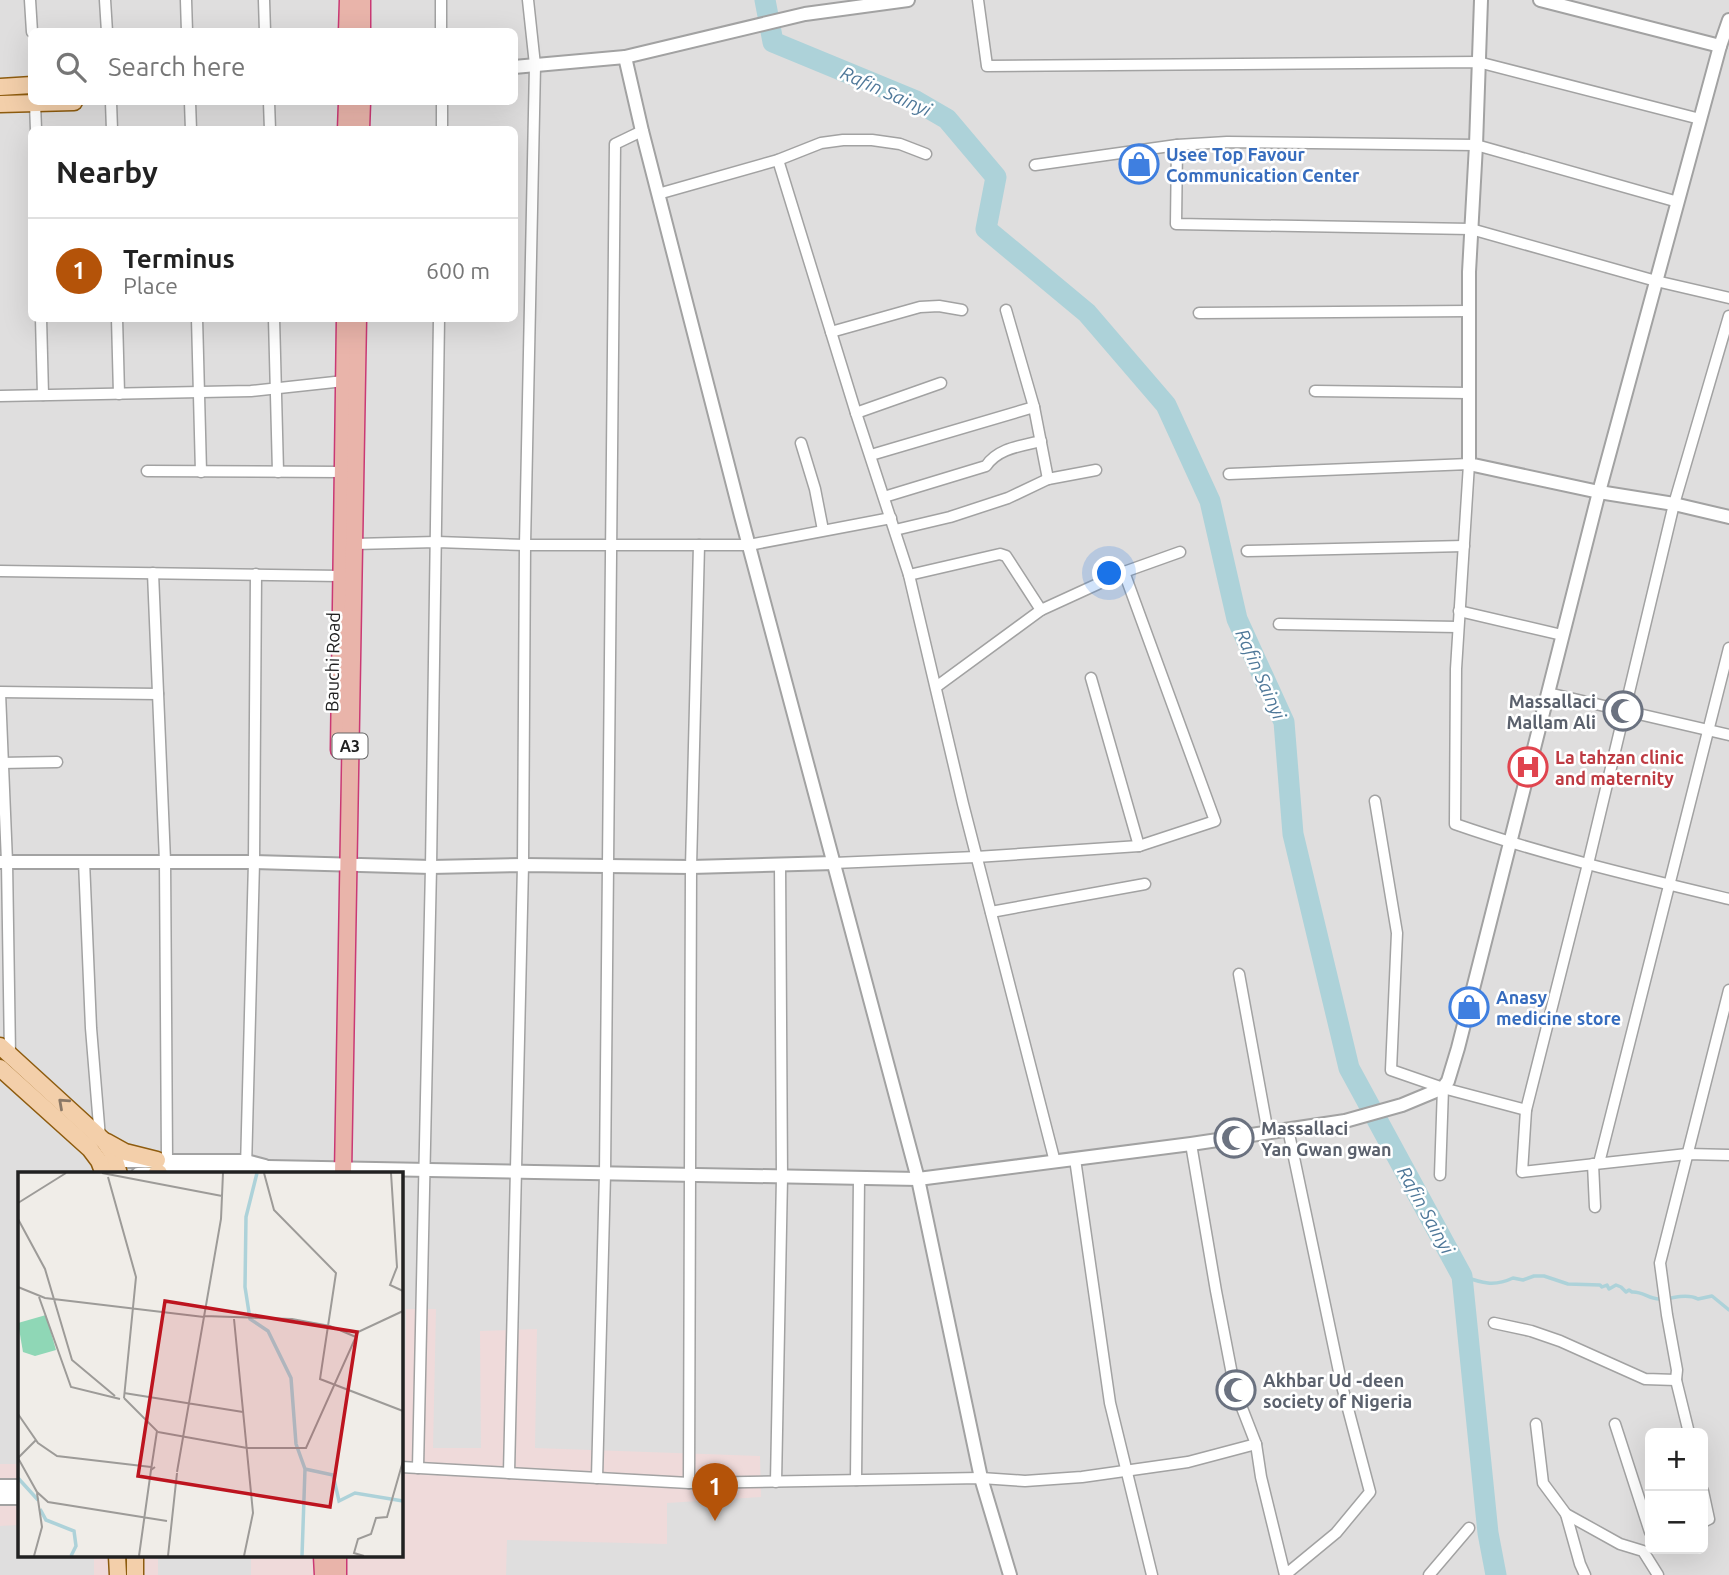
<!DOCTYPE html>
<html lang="en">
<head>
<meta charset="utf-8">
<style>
	:root { --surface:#fff; --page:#f2f2f2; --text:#222; --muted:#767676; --line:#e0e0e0; --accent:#b45309 }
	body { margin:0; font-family:Ubuntu,sans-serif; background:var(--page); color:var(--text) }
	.controls { position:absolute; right:21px; bottom:21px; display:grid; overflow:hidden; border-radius:10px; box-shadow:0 7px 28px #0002 }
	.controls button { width:63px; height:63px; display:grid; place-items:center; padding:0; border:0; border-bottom:2px solid var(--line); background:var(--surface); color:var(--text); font:35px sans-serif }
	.you { position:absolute; left:1110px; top:574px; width:24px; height:24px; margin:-18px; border:5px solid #fff; border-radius:50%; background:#1a73e8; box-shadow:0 0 0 10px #1a73e833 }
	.badge { display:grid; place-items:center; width:46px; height:46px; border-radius:50%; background:var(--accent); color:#fff; font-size:23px; font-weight:700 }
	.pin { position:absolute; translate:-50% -58px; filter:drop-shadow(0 2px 4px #0008) }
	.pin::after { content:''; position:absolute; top:37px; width:24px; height:21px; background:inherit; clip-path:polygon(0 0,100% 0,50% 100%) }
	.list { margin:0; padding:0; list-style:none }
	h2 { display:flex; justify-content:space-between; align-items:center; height:91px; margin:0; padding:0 28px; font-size:30px }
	h2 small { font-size:23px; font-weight:400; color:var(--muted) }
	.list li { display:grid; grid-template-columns:46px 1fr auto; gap:21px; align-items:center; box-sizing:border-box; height:105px; padding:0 28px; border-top:2px solid var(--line) }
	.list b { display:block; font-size:26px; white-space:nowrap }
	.list p { margin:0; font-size:23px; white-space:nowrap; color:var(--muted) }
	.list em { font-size:23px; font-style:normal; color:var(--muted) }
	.icon { flex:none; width:38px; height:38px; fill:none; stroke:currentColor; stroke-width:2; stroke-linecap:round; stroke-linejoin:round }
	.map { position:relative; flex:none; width:1729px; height:1575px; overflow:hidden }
	.search { position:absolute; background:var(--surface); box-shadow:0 7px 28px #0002; left:28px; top:28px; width:490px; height:77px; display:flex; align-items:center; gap:18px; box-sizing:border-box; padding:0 24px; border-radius:10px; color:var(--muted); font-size:26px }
	.panel { position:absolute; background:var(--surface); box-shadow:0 7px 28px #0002; left:28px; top:126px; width:490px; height:196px; border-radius:10px }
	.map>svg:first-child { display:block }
</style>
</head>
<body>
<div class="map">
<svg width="1729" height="1575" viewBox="0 0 1729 1575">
	<rect width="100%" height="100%" fill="#f0ede8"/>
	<path fill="#dfdede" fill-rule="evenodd" d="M 0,0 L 1729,0 L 1729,1575 L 0,1575 ZM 32,32 L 514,32 L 514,102 L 32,102 ZM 32,130 L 514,130 L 514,318 L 32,318 ZM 19,1174 L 401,1174 L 401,1556 L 19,1556 ZM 1650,1433 L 1703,1433 L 1703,1549 L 1650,1549 Z"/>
	<g fill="#efdada">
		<path d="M 406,1309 L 436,1309 L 433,1448 L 481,1448 L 480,1331 L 537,1329 L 535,1448 L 760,1456 L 761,1497 L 667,1503 L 667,1544 L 507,1540 L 506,1575 L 251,1575 L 251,1556 L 401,1556 L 401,1445 L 404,1444 Z"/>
		<path d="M 0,1464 L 19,1464 L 19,1525 L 0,1526 Z"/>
		<rect x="94" y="1556" width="64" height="19"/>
	</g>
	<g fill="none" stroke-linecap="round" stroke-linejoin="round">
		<path stroke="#add2d9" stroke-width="3.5" d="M 1462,1276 C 1482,1283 1494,1287 1513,1278 L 1523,1280 L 1534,1276 L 1544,1276 L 1568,1284 L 1600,1285 L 1602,1287 L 1607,1285 L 1609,1289 L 1616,1285 L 1621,1287 L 1626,1292 L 1629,1290 L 1632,1292 C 1642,1291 1649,1299 1659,1299 C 1672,1299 1686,1293 1698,1299 L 1712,1296 L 1729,1310"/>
		<path stroke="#add2d9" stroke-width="21" d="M 765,0 L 773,42 L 916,101 L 947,119 L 996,177 L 986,229 L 1087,313 L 1166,405 L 1210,501 L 1237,619 L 1284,722 L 1293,834 L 1349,1068 L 1462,1276 L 1488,1533 L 1496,1575"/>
		<g stroke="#a2a2a2" stroke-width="13">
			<g id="minor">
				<path d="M 30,0 L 32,32"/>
				<path d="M 105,0 L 107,32"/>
				<path d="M 186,0 L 187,32"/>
				<path d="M 264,0 L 265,32"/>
				<path d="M 441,0 L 441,32"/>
				<path d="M 978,0 L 987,66 L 1478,62 L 1700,119"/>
				<path d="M 111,102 L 112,130"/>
				<path d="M 190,102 L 191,130"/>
				<path d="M 269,102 L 270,130"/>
				<path d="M 35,103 L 36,130"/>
				<path d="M 442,130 L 442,102"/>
				<path d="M 1177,145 L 1176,224 L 1471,229 L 1656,281 L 1729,298"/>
				<path d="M 778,160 L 856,413 L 909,575 L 963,804 L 1055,1162"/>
				<path d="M 1035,165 L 1177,145 L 1227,142 L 1476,145 L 1678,202"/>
				<path d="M 658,194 L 778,160 L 821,143 L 843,140 L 872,140 L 900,144 L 926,154"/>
				<path d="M 1006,310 L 1034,407 L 1048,479"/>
				<path d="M 1199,313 L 1469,311"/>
				<path d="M 1729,316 L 1674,504 L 1588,864 L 1526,1110 L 1522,1172 L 1687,1154 L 1729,1155"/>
				<path d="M 41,318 L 43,395"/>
				<path d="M 117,318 L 119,394"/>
				<path d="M 197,318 L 201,472"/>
				<path d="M 274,318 L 278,472"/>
				<path d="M 831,332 L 920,307 L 939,306 L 962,310"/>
				<path d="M 1315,391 L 1469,393"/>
				<path d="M 0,396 L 251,391 L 344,381"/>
				<path d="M 856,413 L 941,383"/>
				<path d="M 801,443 L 815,489 L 823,530"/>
				<path d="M 871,455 L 1034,407"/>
				<path d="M 147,471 L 343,472"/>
				<path d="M 1229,474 L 1469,464 L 1456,669 L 1455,824 C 1544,855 1637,877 1729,899"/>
				<path d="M 884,497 L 986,466 C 998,448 1021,446 1041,441"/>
				<path d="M 895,530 L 950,517 L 1008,498 L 1048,479 L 1096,470"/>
				<path d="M 354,544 L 437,542 L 525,545 L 749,545 L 891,518"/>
				<path d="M 1247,551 L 1464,546"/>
				<path d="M 0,571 L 341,576"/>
				<path d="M 153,573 L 165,861 L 167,1160"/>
				<path d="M 909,575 L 1000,554 L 1006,556 L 1041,610"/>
				<path d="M 1459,611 L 1562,635"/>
				<path d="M 1279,624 L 1458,627"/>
				<path d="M 1091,678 L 1139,846"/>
				<path d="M 936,687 L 1041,610 L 1124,572 L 1180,552"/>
				<path d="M 0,692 L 158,694"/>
				<path d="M 0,693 L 7,862 L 10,1055"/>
				<path d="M 1548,693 L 1729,735"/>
				<path d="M 0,763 L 57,762"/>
				<path d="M 1375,801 L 1397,933 L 1391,1070 L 1443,1088 L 1526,1110"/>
				<path d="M 84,861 L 91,1028 L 100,1138"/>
				<path d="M 834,863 L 976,857 L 1139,846 L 1215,821 L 1124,572"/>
				<path d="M 991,912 L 1145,884"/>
				<path d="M 1239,974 L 1268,1133"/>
				<path d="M 1191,1144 L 1216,1291 L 1235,1390 L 1256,1444 L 1261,1477 L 1285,1575"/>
				<path d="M 1075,1159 L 1110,1403 L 1152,1575"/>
				<path d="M 1599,1163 L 1729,648"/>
				<path d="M 1593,1164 L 1595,1207"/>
				<path d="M 246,1168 L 254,862 L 256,574"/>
				<path d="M 1440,1175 L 1443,1088"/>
				<path d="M 1494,1323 L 1531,1331 L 1560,1341 L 1645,1379 L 1676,1380"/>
				<path d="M 1536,1424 L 1543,1483 L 1566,1514 L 1620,1544 L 1643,1551 L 1658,1575"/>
				<path d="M 1615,1424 L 1650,1532"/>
				<path d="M 1689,1433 L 1676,1380 L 1677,1370 L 1667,1315 L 1660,1263 L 1729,990"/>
				<path d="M 401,1467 L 689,1483 L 981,1478 L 1025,1481 L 1082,1477 L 1188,1462 L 1256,1444"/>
				<path d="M 418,1468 L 431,867 L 439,318"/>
				<path d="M 509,1473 L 523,865 L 525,545 L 535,65 L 528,0"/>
				<path d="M 597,1478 L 605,1174 L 615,144 L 642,131"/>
				<path d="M 856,1480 L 859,1178"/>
				<path d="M 776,1482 L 782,1177 L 780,864"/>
				<path d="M 689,1483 L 691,867 L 699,545"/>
				<path d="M 1703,1491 L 1709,1519 L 1703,1522"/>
				<path d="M 1566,1514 L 1580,1564 L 1585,1575"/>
				<path d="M 1285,1575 L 1336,1533 L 1370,1492 L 1342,1386 L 1288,1129"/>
				<path d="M 1429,1575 L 1469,1528"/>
			</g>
		</g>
		<g stroke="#a2a2a2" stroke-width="16">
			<g id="tertiary">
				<path d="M 1481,0 L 1476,145 L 1469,272 L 1469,464 L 1599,492 L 1674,504 L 1729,517"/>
				<path d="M 1540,0 L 1720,46"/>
				<path d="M 625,57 L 642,131 L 741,516 L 918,1179 L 981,1478 L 1010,1575"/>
				<path d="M 514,67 L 625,57 L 805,14 L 908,0"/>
				<path d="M 0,862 L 254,862 L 431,867 L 523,865 L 691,867 L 834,863"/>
				<path d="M 109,1161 L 246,1161 L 265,1166"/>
				<path d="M 138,1174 L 159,1173 L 246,1172 L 268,1167 L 918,1179 L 1191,1144 L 1345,1121 L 1402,1105 L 1443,1088 L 1448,1081 L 1458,1048 L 1599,492 L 1720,46 L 1729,20"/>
				<path d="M 0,1486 L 19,1486"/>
				<path d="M 0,1498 L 19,1498"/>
			</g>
		</g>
		<g stroke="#8e5c0f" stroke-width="19">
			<g id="primary">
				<path d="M 0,87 L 32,85"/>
				<path d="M 0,104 L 74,102"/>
				<path d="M 0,1046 L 104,1141 L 113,1154 L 119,1174"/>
				<path d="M 0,1068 L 90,1149 L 99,1161 L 104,1174"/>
				<path d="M 107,1142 L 125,1152 L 157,1160"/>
				<path d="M 156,1174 L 159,1173"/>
				<path d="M 117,1556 L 118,1575"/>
				<path d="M 135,1556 L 135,1575"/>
			</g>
		</g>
		<g stroke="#ca3974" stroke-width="19">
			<g id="trunk">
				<path d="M 347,32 L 348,0"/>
				<path d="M 362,32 L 362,0"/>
				<path d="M 346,130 L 347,102"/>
				<path d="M 361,130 L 362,102"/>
				<path d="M 339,750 L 345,318"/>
				<path d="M 343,1174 L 358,318"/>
				<path d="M 322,1556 L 323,1575"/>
				<path d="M 338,1575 L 338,1556"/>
			</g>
		</g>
		<use href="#minor" stroke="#fff" stroke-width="10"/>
		<use href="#tertiary" stroke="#fff" stroke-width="12"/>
		<use href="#primary" stroke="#f3cfaa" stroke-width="16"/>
		<use href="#trunk" stroke="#e9b4aa" stroke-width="16"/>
	</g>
	<defs><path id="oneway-chevron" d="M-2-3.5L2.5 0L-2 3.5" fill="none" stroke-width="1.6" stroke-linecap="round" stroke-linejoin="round" transform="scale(1.75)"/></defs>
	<use stroke="#8a7866" href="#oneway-chevron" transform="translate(63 1103) rotate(-138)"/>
	<defs>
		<g id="shop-ring" transform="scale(2.0125)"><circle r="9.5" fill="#fff" stroke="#3f7fe0" stroke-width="1.5"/><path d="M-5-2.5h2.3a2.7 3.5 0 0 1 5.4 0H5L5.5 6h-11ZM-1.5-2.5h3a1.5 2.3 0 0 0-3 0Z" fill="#3f7fe0"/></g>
		<g id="mosque-ring" transform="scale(2.0125)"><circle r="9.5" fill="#fff" stroke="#6b7280" stroke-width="1.5"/><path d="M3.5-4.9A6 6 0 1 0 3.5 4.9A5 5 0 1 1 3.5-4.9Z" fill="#6b7280"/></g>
		<g id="hospital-ring" transform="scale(2.0125)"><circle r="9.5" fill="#fff" stroke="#e0444e" stroke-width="1.5"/><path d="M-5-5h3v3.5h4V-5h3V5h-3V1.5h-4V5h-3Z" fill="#e0444e"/></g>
	</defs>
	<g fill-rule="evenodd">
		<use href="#shop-ring" x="1139" y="164"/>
		<use href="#mosque-ring" x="1623" y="711"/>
		<use href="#hospital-ring" x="1528" y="767"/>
		<use href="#shop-ring" x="1469" y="1007"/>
		<use href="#mosque-ring" x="1234" y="1138"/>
		<use href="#mosque-ring" x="1236" y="1390"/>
	</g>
	<g text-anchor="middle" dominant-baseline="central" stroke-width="5" stroke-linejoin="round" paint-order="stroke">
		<rect fill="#fff" stroke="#646464" stroke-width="2" x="332.5" y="733.5" width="35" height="25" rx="5"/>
		<g font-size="16" font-weight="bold" fill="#212121">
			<text x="350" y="746">A3</text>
		</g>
		<g font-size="18" font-weight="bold" fill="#366cbe" stroke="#fff" text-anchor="start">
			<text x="1166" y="154">Usee Top Favour<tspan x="1166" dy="21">Communication Center</tspan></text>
			<text x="1496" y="997">Anasy<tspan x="1496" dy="21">medicine store</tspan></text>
		</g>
		<g font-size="18" fill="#212121" stroke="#fff">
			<text transform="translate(332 662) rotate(-89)">Bauchi Road</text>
		</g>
		<g font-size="18" font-weight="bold" fill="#5b616d" stroke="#fff" text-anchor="start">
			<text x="1596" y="701" text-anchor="end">Massallaci<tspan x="1596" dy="21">Mallam Ali</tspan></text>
			<text x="1261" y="1128">Massallaci<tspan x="1261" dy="21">Yan Gwan gwan</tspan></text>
			<text x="1263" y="1380">Akhbar Ud -deen<tspan x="1263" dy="21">society of Nigeria</tspan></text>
		</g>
		<g font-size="18" font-weight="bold" fill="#be3a42" stroke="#fff" text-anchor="start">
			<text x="1555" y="757">La tahzan clinic<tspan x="1555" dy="21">and maternity</tspan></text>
		</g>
		<g font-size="19" font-style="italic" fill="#4f7899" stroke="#fff">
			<text transform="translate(886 91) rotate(24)">Rafin Sainyi</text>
			<text transform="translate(1261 674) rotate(66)">Rafin Sainyi</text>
			<text transform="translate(1426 1210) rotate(61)">Rafin Sainyi</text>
		</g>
	</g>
	<g transform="translate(18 1172)">
		<rect width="385" height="385" fill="#f0ede8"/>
		<path d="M 28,143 L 38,178 L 17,184 L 5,180 L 0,151 Z" fill="#8fd7b6"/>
		<path fill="none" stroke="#add2d9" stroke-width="3.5" d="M 239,1 L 228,45 L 227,115 L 232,147 L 250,159 L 273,206 L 278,272 L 287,297 L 284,384M 287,297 L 315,303 L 321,329 L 337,321 L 385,329M 0,306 L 20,328M 22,337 L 28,348 L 56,359 L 58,374 L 53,384"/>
		<path fill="none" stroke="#9d9b98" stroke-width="2" d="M 84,1 L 204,24M 246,1 L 256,38 L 318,101 L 302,207 L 385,239M 373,1 L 379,95 L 372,113 L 385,119M 90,5 L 118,105 L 106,226M 0,31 L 48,1M 0,47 L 27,97 L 54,188 L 97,224M 0,115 L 27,126 L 186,145M 21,125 L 53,215 L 102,227M 186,144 L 274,147 L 312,154 L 338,165M 216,147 L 235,341 L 226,384M 106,221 L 225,240M 106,226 L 139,259 L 133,298 L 137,295M 0,242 L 20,271 L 39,284 L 133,295M 140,260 L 229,276 L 288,276 L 340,160 L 385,139M 18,268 L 0,286 L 19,320 L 30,330 L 149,349M 159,300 L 203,47 L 205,1M 16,384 L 24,355 L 19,321M 121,384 L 133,298M 150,384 L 159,301M 346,384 L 336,381 L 340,367 L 353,362 L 358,346 L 369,345 L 385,289"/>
		<path fill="#bd141f" fill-opacity="0.15" stroke="#bd141f" stroke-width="3.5" d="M 147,129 L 339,160 L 312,335 L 120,304 Z"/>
		<rect width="385" height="385" fill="none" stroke="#212121" stroke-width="3.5"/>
	</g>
</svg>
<div class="controls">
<button>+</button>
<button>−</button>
</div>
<div class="you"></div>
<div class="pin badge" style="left:715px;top:1521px">1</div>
<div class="search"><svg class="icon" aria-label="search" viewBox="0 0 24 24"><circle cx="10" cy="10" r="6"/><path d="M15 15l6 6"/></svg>Search here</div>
<section class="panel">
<h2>Nearby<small></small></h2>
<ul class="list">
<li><span class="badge">1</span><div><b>Terminus</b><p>Place</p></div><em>600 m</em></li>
</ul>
</section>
</div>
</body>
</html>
